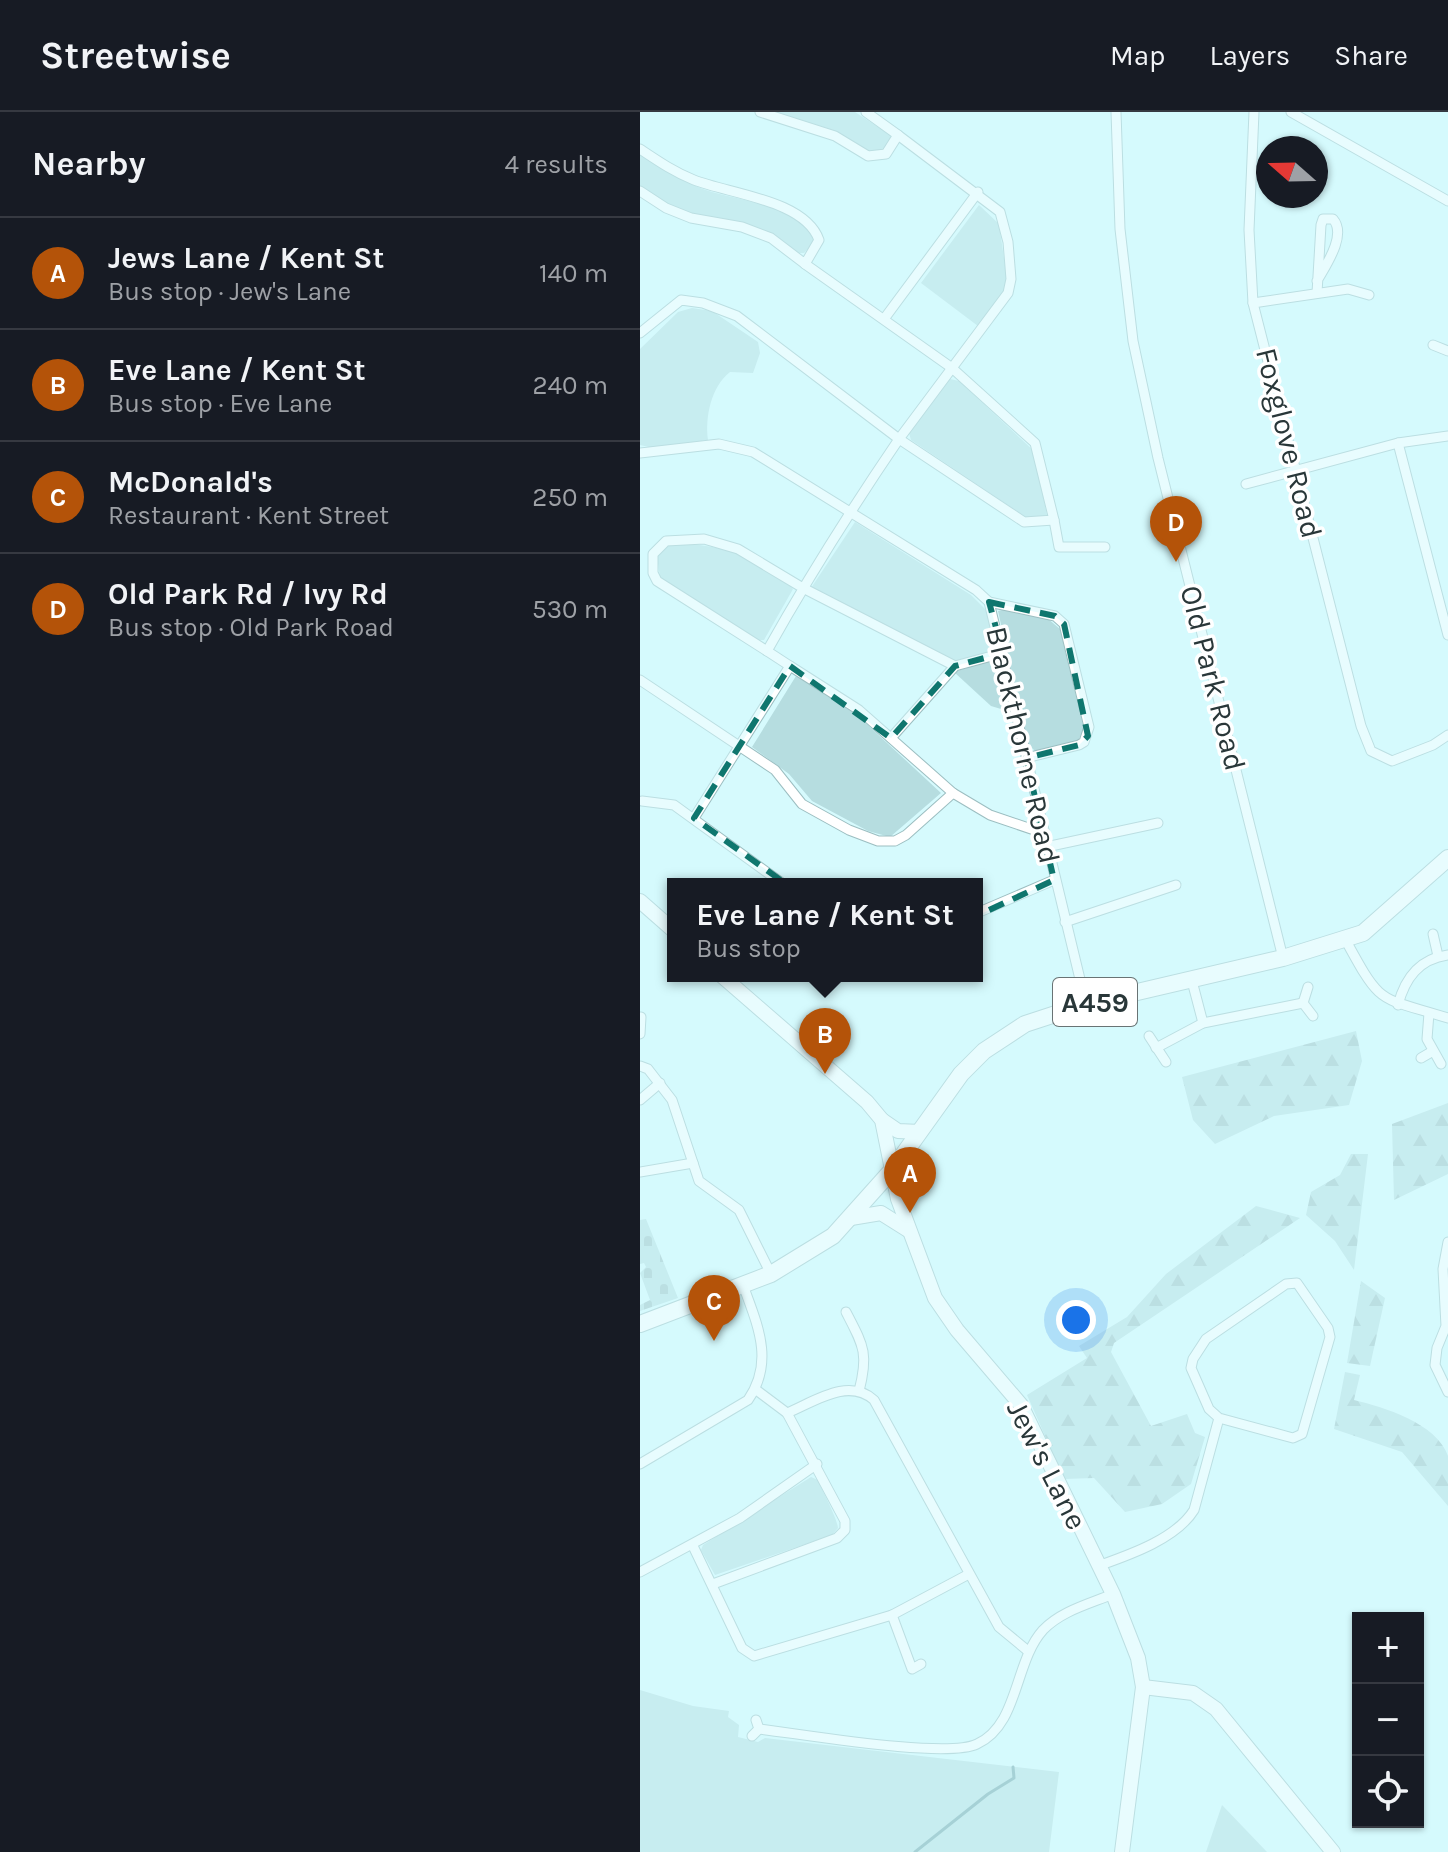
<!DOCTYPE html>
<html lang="en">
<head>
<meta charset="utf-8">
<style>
	:root { --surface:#171b24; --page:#20242c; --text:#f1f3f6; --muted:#9ea1a6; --line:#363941; --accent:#b45309 }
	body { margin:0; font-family:Karla,sans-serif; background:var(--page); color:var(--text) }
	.controls { position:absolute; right:24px; bottom:24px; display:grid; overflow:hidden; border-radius:0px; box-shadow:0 2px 6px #0004 }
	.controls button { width:72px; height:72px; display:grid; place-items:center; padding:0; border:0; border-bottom:2px solid var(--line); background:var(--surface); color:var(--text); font:40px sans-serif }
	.compass { position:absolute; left:616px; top:24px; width:72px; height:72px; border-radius:50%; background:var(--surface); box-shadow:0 2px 6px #0004; rotate:290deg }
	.you { position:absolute; left:436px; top:1208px; width:28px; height:28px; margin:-20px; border:6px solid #fff; border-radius:50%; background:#1a73e8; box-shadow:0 0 0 12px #1a73e833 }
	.badge { display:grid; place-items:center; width:52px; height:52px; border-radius:50%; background:var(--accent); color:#fff; font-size:26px; font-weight:700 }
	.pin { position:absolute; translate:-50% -66px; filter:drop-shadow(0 2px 4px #0008) }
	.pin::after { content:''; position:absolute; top:42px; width:28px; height:24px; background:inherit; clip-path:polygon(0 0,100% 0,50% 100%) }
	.popup { position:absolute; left:27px; top:766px; width:316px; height:104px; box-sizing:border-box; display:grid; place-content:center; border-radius:0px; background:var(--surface); filter:drop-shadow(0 2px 6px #0005); font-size:26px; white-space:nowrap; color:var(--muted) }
	.popup b { font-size:30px; color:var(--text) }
	.popup::after { content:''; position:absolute; left:50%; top:100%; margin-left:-16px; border:16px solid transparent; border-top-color:var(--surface) }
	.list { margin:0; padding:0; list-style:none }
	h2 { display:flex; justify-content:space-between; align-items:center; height:104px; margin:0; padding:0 32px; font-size:34px }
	h2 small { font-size:26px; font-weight:400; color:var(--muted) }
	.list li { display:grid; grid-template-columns:52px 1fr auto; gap:24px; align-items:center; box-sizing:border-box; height:112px; padding:0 32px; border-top:2px solid var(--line) }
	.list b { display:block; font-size:30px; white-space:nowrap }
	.list p { margin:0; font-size:26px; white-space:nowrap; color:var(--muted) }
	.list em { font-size:26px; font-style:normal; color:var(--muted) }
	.icon { flex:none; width:44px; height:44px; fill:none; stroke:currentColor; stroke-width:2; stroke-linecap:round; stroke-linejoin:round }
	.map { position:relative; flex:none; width:808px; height:1740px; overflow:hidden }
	header { display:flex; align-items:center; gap:48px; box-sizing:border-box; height:112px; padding:0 40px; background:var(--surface); border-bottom:2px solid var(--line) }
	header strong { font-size:38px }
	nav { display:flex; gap:44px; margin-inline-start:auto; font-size:28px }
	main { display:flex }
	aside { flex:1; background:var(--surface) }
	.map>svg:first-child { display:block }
</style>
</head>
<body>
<header>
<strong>Streetwise</strong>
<nav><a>Map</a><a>Layers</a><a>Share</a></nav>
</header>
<main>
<aside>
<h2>Nearby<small>4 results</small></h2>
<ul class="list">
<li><span class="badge">A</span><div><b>Jews Lane / Kent St</b><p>Bus stop · Jew's Lane</p></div><em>140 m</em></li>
<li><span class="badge">B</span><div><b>Eve Lane / Kent St</b><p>Bus stop · Eve Lane</p></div><em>240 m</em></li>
<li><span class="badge">C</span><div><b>McDonald's</b><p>Restaurant · Kent Street</p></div><em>250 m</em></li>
<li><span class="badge">D</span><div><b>Old Park Rd / Ivy Rd</b><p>Bus stop · Old Park Road</p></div><em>530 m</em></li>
</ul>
</aside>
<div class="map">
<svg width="808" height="1740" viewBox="0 0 808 1740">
	<defs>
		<pattern id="forest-firs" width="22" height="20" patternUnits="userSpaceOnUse" patternTransform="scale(2)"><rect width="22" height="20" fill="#b6dde0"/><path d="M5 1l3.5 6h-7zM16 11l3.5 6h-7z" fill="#9cbec1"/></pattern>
		<pattern id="cemetery-stones" width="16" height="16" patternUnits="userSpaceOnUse" patternTransform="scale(2)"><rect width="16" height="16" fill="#b6dde0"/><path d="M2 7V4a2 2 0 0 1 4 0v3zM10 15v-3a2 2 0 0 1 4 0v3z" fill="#9cbec1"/></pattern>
	</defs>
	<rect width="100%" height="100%" fill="#d6fafd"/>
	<g fill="#b6dde0">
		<path d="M 136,0 L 215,0 L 253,25 L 245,38 L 231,40 L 193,18 Z"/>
		<path d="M 0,42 C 23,57 45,72 72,80 C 111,91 146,92 174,124 L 172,133 L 164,141 L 158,141 L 132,122 L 58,105 L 29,94 L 0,74 Z"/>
		<path d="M 339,93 L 359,112 L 368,174 L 338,214 L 281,171 Z"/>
		<path d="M 52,196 L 72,199 L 118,230 L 120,241 L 113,261 L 90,260 C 71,275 65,305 68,328 L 14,336 L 0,333 L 0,237 L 38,200 Z"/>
		<path d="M 310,267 L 319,269 L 394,339 L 407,403 L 390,408 L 271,328 L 269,321 Z"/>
		<path d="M 215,410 L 331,483 L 350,502 L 358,539 L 315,549 L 171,476 Z"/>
		<path d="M 38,431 C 78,433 125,444 153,477 L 124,528 L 117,528 L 20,465 L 17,445 L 25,434 Z"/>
		<path d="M 370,496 L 407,506 L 420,517 L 444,617 L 438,629 L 396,640 L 388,632 L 358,499 Z"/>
		<path d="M 351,548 L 359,550 L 371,600 L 351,594 L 314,560 Z"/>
		<path d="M 156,564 L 218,604 L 301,681 L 250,725 L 228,719 L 172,689 L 149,662 L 112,635 Z"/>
		<path d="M 171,1365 L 178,1368 C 183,1380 197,1406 198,1416 L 192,1423 L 75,1463 L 61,1438 L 63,1433 Z"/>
		<path d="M 0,1578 L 53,1594 L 89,1599 L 88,1605 L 99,1613 L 98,1625 L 118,1630 L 125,1626 L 419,1660 L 409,1740 L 0,1740 Z"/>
		<path d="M 582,1693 L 627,1740 L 566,1740 Z"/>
	</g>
	<g fill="url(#forest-firs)">
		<path d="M 716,919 L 722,949 L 709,993 L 634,1004 L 575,1032 L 553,1008 L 542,965 Z"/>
		<path d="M 808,991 L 808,1062 L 754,1088 L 752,1012 Z"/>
		<path d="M 711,1042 L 728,1042 L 714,1158 L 695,1129 L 666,1103 L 671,1080 L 700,1063 Z"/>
		<path d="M 616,1094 L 660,1106 L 474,1231 L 471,1240 L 511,1314 L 547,1302 L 555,1321 L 565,1325 L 551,1372 L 522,1392 L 485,1400 L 454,1366 L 424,1367 L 387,1283 L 447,1246 L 439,1234 L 487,1205 L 526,1162 Z"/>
		<path d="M 721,1169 L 745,1186 L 730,1254 L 707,1251 Z"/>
		<path d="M 705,1260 L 720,1263 L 714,1288 C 743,1295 797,1311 808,1344 C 808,1357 808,1380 808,1394 L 762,1340 L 694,1317 Z"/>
	</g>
	<path fill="url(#cemetery-stones)" d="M 6,1107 L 38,1186 L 0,1199 L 0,1193 L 10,1188 L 0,1161 L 6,1155 L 4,1151 L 0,1152 L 0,1108 Z"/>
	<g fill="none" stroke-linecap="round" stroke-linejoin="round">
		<path stroke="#6da1a6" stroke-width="3" d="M 275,1740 L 348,1682 L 374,1666 L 373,1655"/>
		<g stroke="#9cbec1" stroke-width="11">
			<g id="street">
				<path d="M 120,0 L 195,24 L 228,44 L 246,42 L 258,23 L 226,0"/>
				<path d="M 476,0 L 480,117 L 493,229 L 518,346 L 643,846"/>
				<path d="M 614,0 L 609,118 L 613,191 L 721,614 L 731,639 L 752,649 L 793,633 L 808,623"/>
				<path d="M 651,0 L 808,89"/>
				<path d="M 0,37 C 18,49 34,60 54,68 C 90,82 165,88 179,128 L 165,152 L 131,126 L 102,115 L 51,106 L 26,96 L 0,79"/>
				<path d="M 165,152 L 312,256 L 368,181 L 371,167 L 368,130 L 360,100 L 258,23"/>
				<path d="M 677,181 L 681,113 L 683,107 L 693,107 C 707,123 686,153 677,169"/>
				<path d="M 613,191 L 708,177 L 729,183"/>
				<path d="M 244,207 L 338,80"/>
				<path d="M 0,221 L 41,188 L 63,191 L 97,204 L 259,327 C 212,396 168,466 127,539 L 17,469 L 13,461 L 13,442 L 26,429 L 64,427 L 98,437 L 163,476 L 315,554"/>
				<path d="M 793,233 L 808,239"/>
				<path d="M 312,256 L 395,331 L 414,408 L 384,410 L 259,327 Z"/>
				<path d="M 758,331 L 808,523"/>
				<path d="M 0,341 L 79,332 L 113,340 L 336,478 L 349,490 L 446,892"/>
				<path d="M 606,372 L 758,331 L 808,324"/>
				<path d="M 414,408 L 419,435 L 465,435"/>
				<path d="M 349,490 L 415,504 L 424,512 L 449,615 L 444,630 L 439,633 L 386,646"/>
				<path d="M 127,539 L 150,554"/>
				<path d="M 0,568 L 135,658 L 162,692 L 209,718 L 238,729 L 255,729 L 266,723 L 313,681"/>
				<path d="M 251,626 L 315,554 L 363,541"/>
				<path d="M 2,689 L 34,693 L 143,772"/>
				<path d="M 54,706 L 150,554 L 219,598 L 313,681 L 350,703 L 403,721"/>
				<path d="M 406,735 L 518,711"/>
				<path d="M 337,801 L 414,768"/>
				<path d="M 425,810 L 536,773"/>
				<path d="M 793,822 L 798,844"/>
				<path d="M 705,827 C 742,895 737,884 808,906"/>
				<path d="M 552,869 L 563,911"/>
				<path d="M 668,875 L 663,891 L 673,904"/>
				<path d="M 758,893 C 765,866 779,847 808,843"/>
				<path d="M 789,901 L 787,927 L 801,952"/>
				<path d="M 0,922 L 1,905"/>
				<path d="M 509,924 L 526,950"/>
				<path d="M 516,936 L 563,911 L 663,891"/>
				<path d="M 781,946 L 793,939"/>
				<path d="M 0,954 L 8,957 L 32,988 L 59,1069 L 99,1098 L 131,1162"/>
				<path d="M 0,988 L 20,971"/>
				<path d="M 0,1060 L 53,1051"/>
				<path d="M 808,1130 L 803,1157 L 806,1214 L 797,1236 L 795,1253 L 808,1280"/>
				<path d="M 206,1200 C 223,1233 229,1241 219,1279"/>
				<path d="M 147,1301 C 174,1290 208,1265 234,1288 L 359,1515 L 388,1539"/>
				<path d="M 0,1352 L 108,1288 C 135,1249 117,1212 103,1173"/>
				<path d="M 53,1434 L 102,1536 L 114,1544 L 252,1503 L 329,1462"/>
				<path d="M 458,1454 C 489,1443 536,1427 554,1398 L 579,1306 L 569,1297 L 551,1256 L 553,1247 L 566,1227 L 646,1172 L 657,1171 L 688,1216 L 690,1225 L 662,1322 L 653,1326 L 579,1306"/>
				<path d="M 0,1460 L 100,1406 L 177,1352"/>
				<path d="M 73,1472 L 197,1426 L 205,1418 L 205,1409 L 147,1301 L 115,1277"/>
				<path d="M 252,1503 L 272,1557 L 281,1552"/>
				<path d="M 119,1617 C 162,1622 306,1647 337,1632 C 379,1613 374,1550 403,1518 C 421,1499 449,1492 473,1482"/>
				<path d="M 112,1624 L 119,1617 L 116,1608"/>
			</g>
		</g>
		<g stroke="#9cbec1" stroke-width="16">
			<g id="secondary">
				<path d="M 0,789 L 33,818"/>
				<path d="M 82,864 L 227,990 L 242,1008 L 258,1087 L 295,1186 L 317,1218 L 381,1293 L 473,1482 L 498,1546 L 503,1575 L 482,1740"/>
				<path d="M 242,1008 L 258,1019 L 280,1020"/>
				<path d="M 211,1106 L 241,1101 L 268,1118"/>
				<path d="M 503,1575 L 553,1581 L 576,1597 L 693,1740"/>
			</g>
		</g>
		<g stroke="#9cbec1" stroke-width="18">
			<path id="primary" d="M 0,1212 L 131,1162 L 193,1124 L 253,1057 L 321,962 L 344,939 L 385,912 L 446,892 L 643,846 L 723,821 L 808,746"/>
		</g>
		<use href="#street" stroke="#fff" stroke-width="9"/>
		<use href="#secondary" stroke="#fff" stroke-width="14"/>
		<use href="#primary" stroke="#fff" stroke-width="16"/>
	</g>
	<path d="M0 0H808V1740H0ZM 349,490 L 415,504 L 424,512 L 448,624 L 439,633 L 386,646 L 414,768 L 248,845 L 54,706 L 150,554 L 251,626 L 315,554 L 363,541 Z" fill="#d6fafd" fill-opacity=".55" fill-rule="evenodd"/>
	<path fill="none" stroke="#0f766e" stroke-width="6" stroke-dasharray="16 10" stroke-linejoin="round" d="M 349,490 L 415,504 L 424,512 L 448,624 L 439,633 L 386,646 L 414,768 L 248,845 L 54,706 L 150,554 L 251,626 L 315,554 L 363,541 Z"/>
	<g text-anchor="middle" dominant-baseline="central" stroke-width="7" stroke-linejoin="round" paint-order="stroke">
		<rect fill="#fff" stroke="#697374" stroke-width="2" x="413" y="866" width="84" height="48" rx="6"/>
		<g font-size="28" font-weight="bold" fill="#293739">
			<text x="455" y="890">A459</text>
		</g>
		<g font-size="30" fill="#293739" stroke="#fff">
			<text transform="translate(649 331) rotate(76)">Foxglove Road</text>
			<text transform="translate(573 566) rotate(76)">Old Park Road</text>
			<text transform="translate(383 633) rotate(77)">Blackthorne Road</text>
			<text transform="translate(407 1353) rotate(63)">Jew's Lane</text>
		</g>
	</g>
</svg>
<div class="controls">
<button>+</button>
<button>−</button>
<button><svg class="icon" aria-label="locate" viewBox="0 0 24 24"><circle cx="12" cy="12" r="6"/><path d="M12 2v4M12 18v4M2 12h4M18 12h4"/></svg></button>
</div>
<svg class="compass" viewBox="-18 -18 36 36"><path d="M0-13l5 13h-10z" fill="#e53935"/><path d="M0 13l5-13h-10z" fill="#9ea1a6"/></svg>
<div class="you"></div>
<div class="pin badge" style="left:270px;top:1101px">A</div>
<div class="pin badge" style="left:185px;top:962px">B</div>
<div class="popup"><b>Eve Lane / Kent St</b>Bus stop</div>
<div class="pin badge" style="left:74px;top:1229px">C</div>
<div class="pin badge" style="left:536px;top:450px">D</div>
</div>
</main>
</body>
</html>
